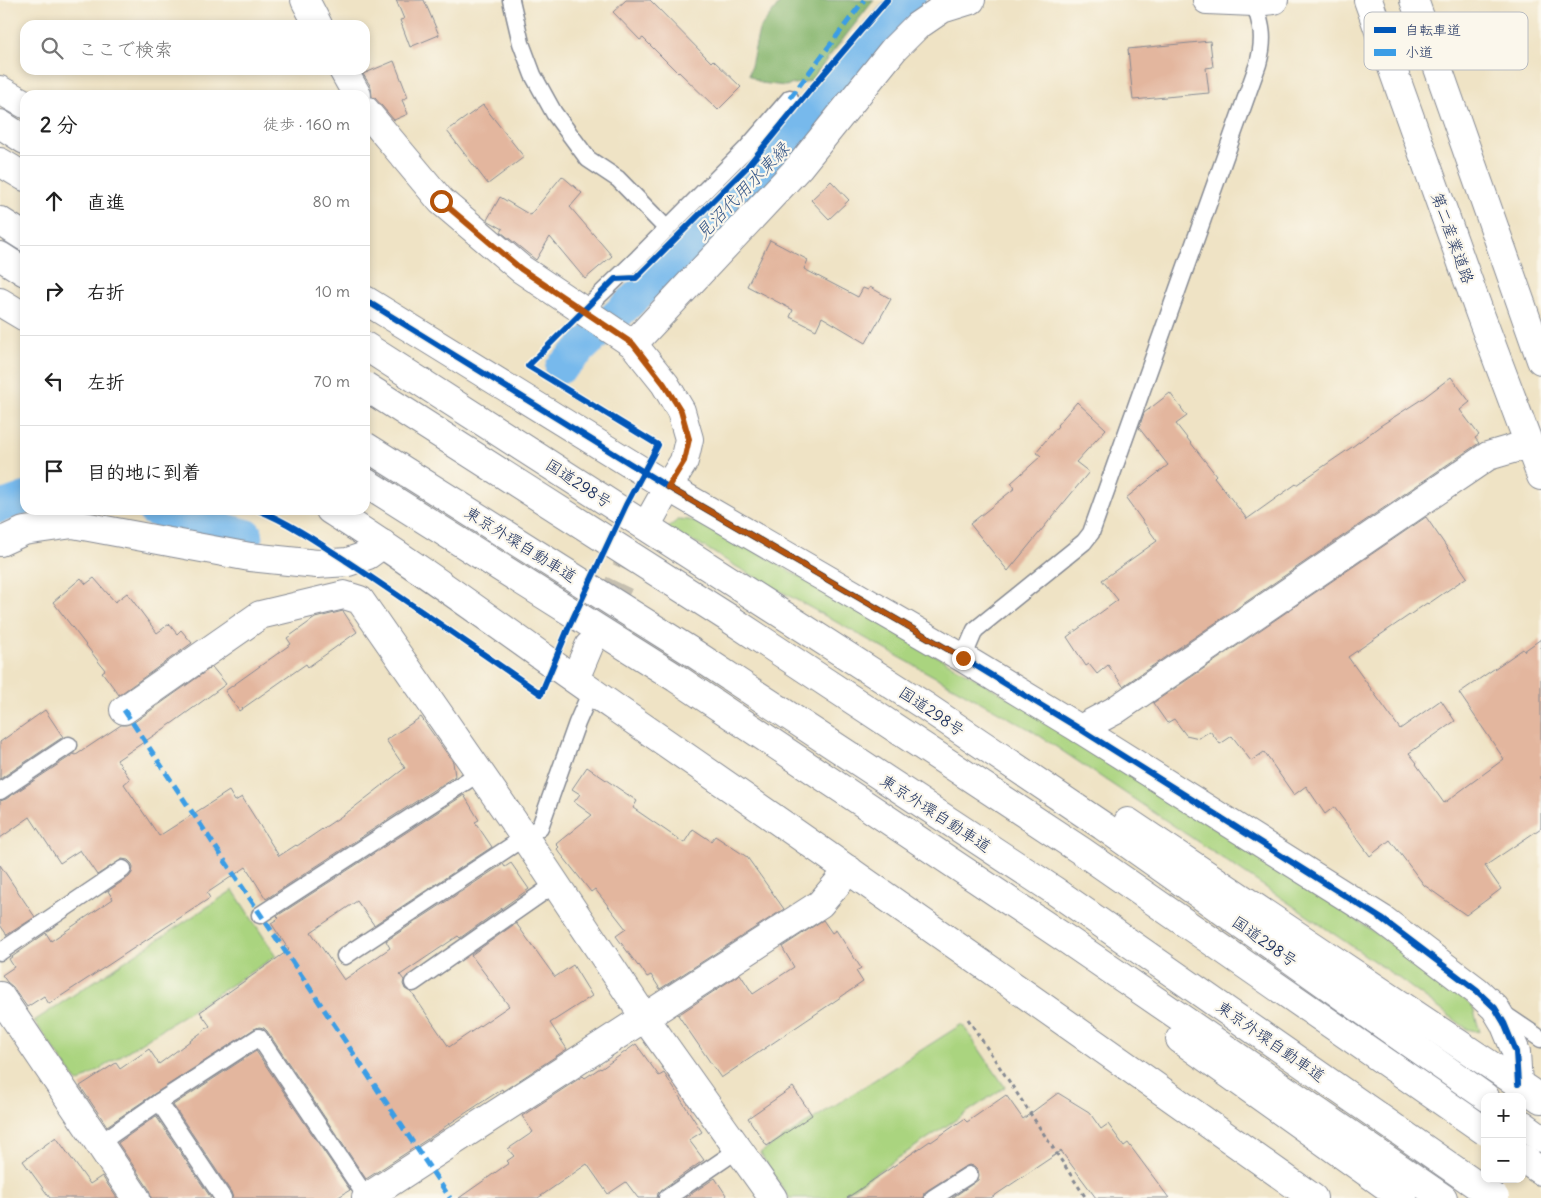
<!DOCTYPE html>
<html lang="ja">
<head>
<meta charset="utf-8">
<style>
	:root { --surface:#fff; --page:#f6f6f6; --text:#222; --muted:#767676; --line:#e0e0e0 }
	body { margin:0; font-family:Delius,"Klee One",sans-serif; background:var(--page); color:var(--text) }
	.controls { position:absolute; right:15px; bottom:15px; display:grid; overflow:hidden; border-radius:10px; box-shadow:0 2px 8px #0003 }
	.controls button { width:45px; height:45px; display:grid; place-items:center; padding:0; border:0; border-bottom:1px solid var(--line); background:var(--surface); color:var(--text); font:25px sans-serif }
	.stop { position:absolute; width:15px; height:15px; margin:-11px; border:4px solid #b45309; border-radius:50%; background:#fff }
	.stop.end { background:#b45309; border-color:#fff; box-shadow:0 1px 5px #0008 }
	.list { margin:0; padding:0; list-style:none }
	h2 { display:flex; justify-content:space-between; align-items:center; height:65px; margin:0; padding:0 20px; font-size:21px }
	h2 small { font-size:16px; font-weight:400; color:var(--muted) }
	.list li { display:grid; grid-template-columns:32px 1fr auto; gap:15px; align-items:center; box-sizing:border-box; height:90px; padding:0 20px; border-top:1px solid var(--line) }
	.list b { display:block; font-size:19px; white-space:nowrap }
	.list em { font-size:16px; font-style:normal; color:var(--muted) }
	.icon { flex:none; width:28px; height:28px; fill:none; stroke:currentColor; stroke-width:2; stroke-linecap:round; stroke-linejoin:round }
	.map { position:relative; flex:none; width:1541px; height:1198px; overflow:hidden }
	.search { position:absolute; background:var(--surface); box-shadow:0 2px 8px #0003; left:20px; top:20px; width:350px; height:55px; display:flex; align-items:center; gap:12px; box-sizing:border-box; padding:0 18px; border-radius:15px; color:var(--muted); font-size:19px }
	.panel { position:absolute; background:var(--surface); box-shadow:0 2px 8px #0003; left:20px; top:90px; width:350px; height:425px; border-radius:15px }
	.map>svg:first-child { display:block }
</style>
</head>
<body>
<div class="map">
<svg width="1541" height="1198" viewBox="0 0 1541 1198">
	<rect width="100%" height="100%" fill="#fbf7ec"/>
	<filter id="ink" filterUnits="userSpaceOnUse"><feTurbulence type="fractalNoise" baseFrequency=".02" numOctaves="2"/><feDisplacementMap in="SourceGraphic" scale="10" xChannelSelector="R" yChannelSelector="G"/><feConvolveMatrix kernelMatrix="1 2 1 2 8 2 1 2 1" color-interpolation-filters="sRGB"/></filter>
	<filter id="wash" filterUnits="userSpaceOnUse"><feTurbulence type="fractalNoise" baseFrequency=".0096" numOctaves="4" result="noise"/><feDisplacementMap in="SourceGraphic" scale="20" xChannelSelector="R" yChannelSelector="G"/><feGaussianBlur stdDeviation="1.12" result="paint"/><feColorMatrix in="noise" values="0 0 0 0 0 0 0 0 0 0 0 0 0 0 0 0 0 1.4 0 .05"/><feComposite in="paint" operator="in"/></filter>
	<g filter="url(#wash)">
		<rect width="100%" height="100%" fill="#efe3c5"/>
		<g fill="#aad47f" stroke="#62826e">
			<path d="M 679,519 L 695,521 L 738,541 L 1018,703 L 1319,894 L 1421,965 L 1457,992 L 1473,1008 L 1480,1032 L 1467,1029 L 1397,977 L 1271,891 L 1031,730 L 737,567 L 698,543 L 678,537 L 665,530 Z"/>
			<path d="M 233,890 L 276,956 L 78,1083 L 34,1021 Z"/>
			<path d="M 962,1024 L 1005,1087 L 838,1198 L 789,1198 L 760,1153 Z"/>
		</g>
		<path fill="#87b66e" stroke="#517266" d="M 782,0 L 874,0 L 810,81 L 785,86 L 761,83 L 749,75 L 759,30 Z"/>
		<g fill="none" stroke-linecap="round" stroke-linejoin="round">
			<g stroke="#77b9ec" stroke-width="32">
				<path d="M 561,368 L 728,209 L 798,132 L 878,33 L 904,4 L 910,0"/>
				<path d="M 0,507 L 25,498"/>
				<path d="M 153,510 L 247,535"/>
			</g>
		</g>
		<g id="blocks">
			<g fill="#e3b69e">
				<path d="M 396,0 L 424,0 L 439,35 L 410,47 L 400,20 L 404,19 Z"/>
				<path d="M 626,0 L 650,0 L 711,62 L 713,60 L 741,87 L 718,110 L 679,72 L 678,73 L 643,38 L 640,40 L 613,12 Z"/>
				<path d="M 1210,41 L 1213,67 L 1206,68 L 1209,93 L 1133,100 L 1128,49 Z"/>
				<path d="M 394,61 L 408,97 L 402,100 L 408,114 L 394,120 L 375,98 L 372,97 L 371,87 L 363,74 Z"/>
				<path d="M 483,105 L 524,157 L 488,184 L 447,131 Z"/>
				<path d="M 562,176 L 582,193 L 570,207 L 612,256 L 585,279 L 550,237 L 536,260 L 501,232 L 503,229 L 487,220 L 500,197 L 530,215 Z"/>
				<path d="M 831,181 L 849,200 L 829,219 L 811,200 Z"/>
				<path d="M 770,240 L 808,260 L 804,269 L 858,297 L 863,288 L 868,290 L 870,287 L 891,299 L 866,343 L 822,317 L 816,330 L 790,317 L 793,310 L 747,286 Z"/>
				<path d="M 1451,377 L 1470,402 L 1460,410 L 1479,435 L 1475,438 L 1479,443 L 1123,686 L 1108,665 L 1097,674 L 1089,664 L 1086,666 L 1067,637 L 1118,600 L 1102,580 L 1157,541 L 1126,498 L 1168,465 L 1139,428 L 1144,413 L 1170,393 L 1187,416 L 1176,424 L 1216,475 L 1214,477 L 1247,519 L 1296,484 L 1296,485 L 1352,447 L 1380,426 L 1422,399 Z"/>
				<path d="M 1077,402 L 1106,429 L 1076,462 L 1089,472 L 1008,571 L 970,524 L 1015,488 L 1011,483 L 1041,456 L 1036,452 L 1058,426 L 1057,425 Z"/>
				<path d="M 1426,517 L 1467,577 L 1428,604 L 1427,603 L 1348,657 L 1400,729 L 1441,700 L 1455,721 L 1409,753 L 1417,763 L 1416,764 L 1444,803 L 1504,759 L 1459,693 L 1523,649 L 1524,651 L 1541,639 L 1541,828 L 1485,866 L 1501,889 L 1466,915 L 1424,885 L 1390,840 L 1370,856 L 1334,807 L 1325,814 L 1306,786 L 1294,795 L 1264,752 L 1251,761 L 1232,736 L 1220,744 L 1210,731 L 1199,738 L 1186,735 L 1174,719 L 1167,723 L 1153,703 Z"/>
				<path d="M 81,578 L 86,584 L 94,578 L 115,602 L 127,593 L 157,633 L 169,624 L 177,634 L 181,630 L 192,643 L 119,695 L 102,672 L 105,670 L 53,602 Z"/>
				<path d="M 343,611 L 357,632 L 308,667 L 306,664 L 239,711 L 225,691 L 291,644 L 287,638 L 315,618 Z"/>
				<path d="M 212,667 L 226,684 L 174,722 L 117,760 L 130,779 L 124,784 L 159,836 L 229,791 L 235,801 L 242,797 L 279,856 L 296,845 L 297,846 L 352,809 L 405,768 L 386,740 L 421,717 L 453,762 L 455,776 L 266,899 L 246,867 L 207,893 L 210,898 L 49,1004 L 44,996 L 27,1007 L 13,987 L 7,982 L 2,975 L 14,967 L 9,959 L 46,933 L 51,941 L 113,899 L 108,891 L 129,877 L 132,873 L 133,868 L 132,864 L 128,860 L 122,859 L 97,875 L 80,850 L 60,863 L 30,817 L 0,838 L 0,801 L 6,799 L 74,754 L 76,755 L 121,725 L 126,725 L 133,723 Z"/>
				<path d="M 45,710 L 63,737 L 0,779 L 0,742 Z"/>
				<path d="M 587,767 L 637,801 L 633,808 L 684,843 L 693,829 L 711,841 L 715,836 L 747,857 L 784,909 L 660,989 L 651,975 L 647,977 L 639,965 L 638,966 L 616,936 L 626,929 L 595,889 L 591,892 L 557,849 L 559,847 L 556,844 L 592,815 L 574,802 L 580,794 L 572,789 Z"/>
				<path d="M 464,795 L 479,820 L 475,822 L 492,847 L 374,925 L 357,901 L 311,932 L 344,980 L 390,948 L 386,941 L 503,864 L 505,867 L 511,863 L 529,889 L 460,938 L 458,936 L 400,975 L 404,980 L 403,984 L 405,989 L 412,993 L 449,1047 L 509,1006 L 471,955 L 516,923 L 555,977 L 573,965 L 592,996 L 550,1023 L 567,1049 L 503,1091 L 502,1089 L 443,1128 L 443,1129 L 366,1179 L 267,1031 L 264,1028 L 259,1027 L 254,1029 L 154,1094 L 107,1126 L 80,1086 L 116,1063 L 120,1069 L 149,1049 L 159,1064 L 210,1026 L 200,1012 L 289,950 L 271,923 L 279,918 L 277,916 Z"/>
				<path d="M 0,865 L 35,917 L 7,935 L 0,925 Z"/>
				<path d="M 823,920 L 832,933 L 836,930 L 861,968 L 856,971 L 863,982 L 721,1078 L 678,1015 L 740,974 L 753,994 L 794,967 L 782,947 Z"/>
				<path d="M 636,1044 L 659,1076 L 664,1073 L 702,1132 L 689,1140 L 704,1160 L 661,1190 L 658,1193 L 657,1198 L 638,1198 L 626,1182 L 608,1194 L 587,1164 L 538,1198 L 459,1198 L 509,1163 L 507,1161 L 514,1156 L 508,1149 L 533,1132 L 522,1116 L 583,1076 L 585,1078 L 600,1068 L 601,1069 Z"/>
				<path d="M 256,1051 L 350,1190 L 337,1198 L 233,1198 L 231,1192 L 173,1105 Z"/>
				<path d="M 793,1087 L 812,1115 L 767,1146 L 748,1118 Z"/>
				<path d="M 1058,1093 L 1089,1112 L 1101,1129 L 1108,1124 L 1124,1146 L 1128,1143 L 1169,1198 L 1096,1198 L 1061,1151 L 991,1198 L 952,1198 L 978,1180 L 979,1175 L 978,1170 L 974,1166 L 969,1165 L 964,1167 L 928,1190 L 924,1193 L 923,1198 L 847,1198 L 930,1141 L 931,1142 L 964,1119 L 967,1122 L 1006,1095 L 1023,1119 Z"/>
				<path d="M 156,1116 L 211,1198 L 151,1198 L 149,1189 L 118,1143 Z"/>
				<path d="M 56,1137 L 90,1184 L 102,1176 L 117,1198 L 50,1198 L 23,1161 Z"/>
				<path d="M 715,1178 L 728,1198 L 685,1198 Z"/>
			</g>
		</g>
	</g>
	<g filter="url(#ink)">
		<use href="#blocks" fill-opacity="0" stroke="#858992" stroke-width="1"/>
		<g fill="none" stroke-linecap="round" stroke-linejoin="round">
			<path stroke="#c5bfb0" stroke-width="28" stroke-dasharray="28 14" stroke-linecap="butt" d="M 589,646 L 649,521"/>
			<g stroke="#858992" stroke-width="19">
				<g id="service">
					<path d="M 511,0 L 521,43 L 533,75 L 554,113 L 588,159 L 618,179 L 667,229"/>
					<path d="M 583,311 L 638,258 L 746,149 L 790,98"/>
					<path d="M 963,658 L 975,630 L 1084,542 L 1091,533 L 1258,64 C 1265,39 1262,26 1254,2"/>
					<path d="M 0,791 L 69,745"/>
					<path d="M 260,915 L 479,773"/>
					<path d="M 0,952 L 123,869"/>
					<path d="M 345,956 L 540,827 L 577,723 L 591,691"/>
					<path d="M 413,983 L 555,884"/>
					<path d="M 1501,1012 L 1541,1039"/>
					<path d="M 159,1102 L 223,1198"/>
					<path d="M 100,1143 L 159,1102 L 259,1037 L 367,1198"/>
					<path d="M 667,1198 L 739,1149"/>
					<path d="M 933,1198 L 969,1175"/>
				</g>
			</g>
			<g stroke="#858992" stroke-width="30">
				<g id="minor">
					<path d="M 305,0 L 318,25"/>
					<path d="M 1207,0 L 1254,2 L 1274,0"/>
					<path d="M 343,70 L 357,95"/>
					<path d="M 365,110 L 441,201 L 521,269 L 633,344"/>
					<path d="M 668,487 L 684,461 L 689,439 L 681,411 L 665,384 L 633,344 L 799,167 L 894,49 L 917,26 L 942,9 L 971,0"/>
					<path d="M 0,542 L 24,531 L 73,524 L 250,557 L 317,564 L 348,562 L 368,555 L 383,544"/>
					<path d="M 124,710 L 260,615 L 344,595 L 360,600 L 525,838 L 645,1018"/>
					<path d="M 1080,729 L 1114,711 L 1488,456 L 1529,444"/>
					<path d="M 0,996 L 136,1198"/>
					<path d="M 366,1198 L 820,904 L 849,870"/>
				</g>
			</g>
			<g stroke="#858992" stroke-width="30">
				<g id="tertiary">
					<path d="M 0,90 L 25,104"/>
					<path d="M 365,300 L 668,487 L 963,658 L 1080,729 L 1382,919 L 1477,991 L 1495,1008 L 1504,1023 L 1516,1052 L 1518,1084"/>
					<path d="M 0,302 L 25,317"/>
					<path d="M 330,510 C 428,572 521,643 617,709 C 850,870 1082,1034 1313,1198"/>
					<path d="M 649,521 L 668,487"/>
					<path d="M 575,679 L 589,646"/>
					<path d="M 645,1018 L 773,1198"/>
				</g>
			</g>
			<g stroke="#858992" stroke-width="30">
				<g id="primary">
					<path d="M 1368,0 L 1480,314 L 1541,476"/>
					<path d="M 1414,0 L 1541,360"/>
				</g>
			</g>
			<g stroke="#858992" stroke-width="30">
				<g id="trunk">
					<path d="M 0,124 L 25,140"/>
					<path d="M 0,256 L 25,272"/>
					<path d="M 365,346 L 925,706 L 1103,826 L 1485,1097"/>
					<path d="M 365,482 L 676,678 L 1069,941 L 1443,1198"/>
					<path d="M 1128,822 L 1541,1099"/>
					<path d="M 1180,1039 L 1403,1198"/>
					<path d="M 1522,1124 L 1541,1138"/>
				</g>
			</g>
			<g stroke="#858992" stroke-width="30">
				<g id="motorway">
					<path d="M 0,162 L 25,177"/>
					<path d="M 0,221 L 25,237"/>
					<path d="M 1522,1158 L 1541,1171"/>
				</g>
			</g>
			<path stroke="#858992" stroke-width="3" stroke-dasharray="4 4" stroke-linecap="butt" d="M 968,1019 L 1086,1198"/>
			<use href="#service" stroke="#fff" stroke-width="16"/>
			<use href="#minor" stroke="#fff" stroke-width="28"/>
			<use href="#tertiary" stroke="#fff" stroke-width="28"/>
			<use href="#primary" stroke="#fff" stroke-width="28"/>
			<use href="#trunk" stroke="#fff" stroke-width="28"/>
			<use href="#motorway" stroke="#fff" stroke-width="28"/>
			<g stroke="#858992" stroke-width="30" stroke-linecap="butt">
				<g id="motorway-bridge">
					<path d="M 365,386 L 727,617 L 1083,852 L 1485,1131"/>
					<path d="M 365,446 L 695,654 L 1055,891 L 1495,1198"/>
				</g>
			</g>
			<use href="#motorway-bridge" stroke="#fff" stroke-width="28"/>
			<g stroke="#3b9de6" stroke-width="5" stroke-dasharray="10 5" stroke-linecap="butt">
				<path d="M 790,98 L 864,0"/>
				<path d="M 124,710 L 450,1198"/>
			</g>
			<g stroke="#fbf7ec" stroke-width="9">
				<g id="cycleway">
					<path d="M 365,300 L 668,487 L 963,658 L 1080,729 L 1382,919 L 1477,991 L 1495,1008 L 1504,1023 L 1516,1052 L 1518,1084"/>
					<path d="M 258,510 C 290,523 319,543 348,562 C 413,605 476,649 541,694 L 568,629 L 626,505 L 658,445 L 528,366 L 615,279 L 636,278 L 747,167 L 810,90 L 887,0"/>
				</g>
			</g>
			<use href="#cycleway" stroke="#0057b8" stroke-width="6"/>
		</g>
	</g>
	<g fill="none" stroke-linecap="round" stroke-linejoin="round" filter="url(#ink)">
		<path stroke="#b45309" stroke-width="6" d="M 441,201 L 521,269 L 633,344 L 664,384 L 681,411 L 689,439 L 684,461 L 668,487 L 963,658"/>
	</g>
	<g text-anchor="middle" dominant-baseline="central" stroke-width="4.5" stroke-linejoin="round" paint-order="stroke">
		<g font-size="16" fill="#1b2f5e" stroke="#fbf7ec">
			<text transform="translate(1453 238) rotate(70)">第二産業道路</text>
			<text transform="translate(579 483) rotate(33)">国道298号</text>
			<text transform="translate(521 544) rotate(32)">東京外環自動車道</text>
			<text transform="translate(932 711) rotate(34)">国道298号</text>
			<text transform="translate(936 813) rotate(33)">東京外環自動車道</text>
			<text transform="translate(1265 941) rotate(35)">国道298号</text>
			<text transform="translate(1271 1041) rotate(35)">東京外環自動車道</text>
		</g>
		<g font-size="18" font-style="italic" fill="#375889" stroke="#fbf7ec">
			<text transform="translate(742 191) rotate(-46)">見沼代用水東縁</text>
		</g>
	</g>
	<rect x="1364" y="12" width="164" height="58" rx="8" fill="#fbf7ec" stroke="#b8bbc1" stroke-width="1"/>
	<rect x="1374" y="27" width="22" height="6" fill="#0057b8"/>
	<rect x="1374" y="49" width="22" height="7" fill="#3b9de6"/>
	<g font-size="14" fill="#1b2f5e">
		<text x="1405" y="35">自転車道</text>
		<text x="1405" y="57">小道</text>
	</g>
</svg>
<div class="controls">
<button>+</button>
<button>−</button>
</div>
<div class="stop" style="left:441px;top:201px"></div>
<div class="stop end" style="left:963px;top:658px"></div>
<div class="search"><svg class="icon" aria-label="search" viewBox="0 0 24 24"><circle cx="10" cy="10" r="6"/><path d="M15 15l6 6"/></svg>ここで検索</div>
<section class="panel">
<h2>2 分<small>徒歩 · 160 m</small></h2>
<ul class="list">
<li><svg class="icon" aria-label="ahead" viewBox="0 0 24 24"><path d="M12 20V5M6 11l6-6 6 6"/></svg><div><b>直進</b></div><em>80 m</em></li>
<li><svg class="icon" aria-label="right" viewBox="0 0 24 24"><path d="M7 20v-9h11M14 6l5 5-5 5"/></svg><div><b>右折</b></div><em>10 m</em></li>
<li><svg class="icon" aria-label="left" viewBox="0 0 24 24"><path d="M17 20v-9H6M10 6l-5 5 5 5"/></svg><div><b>左折</b></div><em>70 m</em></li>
<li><svg class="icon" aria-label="arrive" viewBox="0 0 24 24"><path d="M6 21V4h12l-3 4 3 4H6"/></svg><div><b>目的地に到着</b></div></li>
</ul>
</section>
</div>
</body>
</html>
